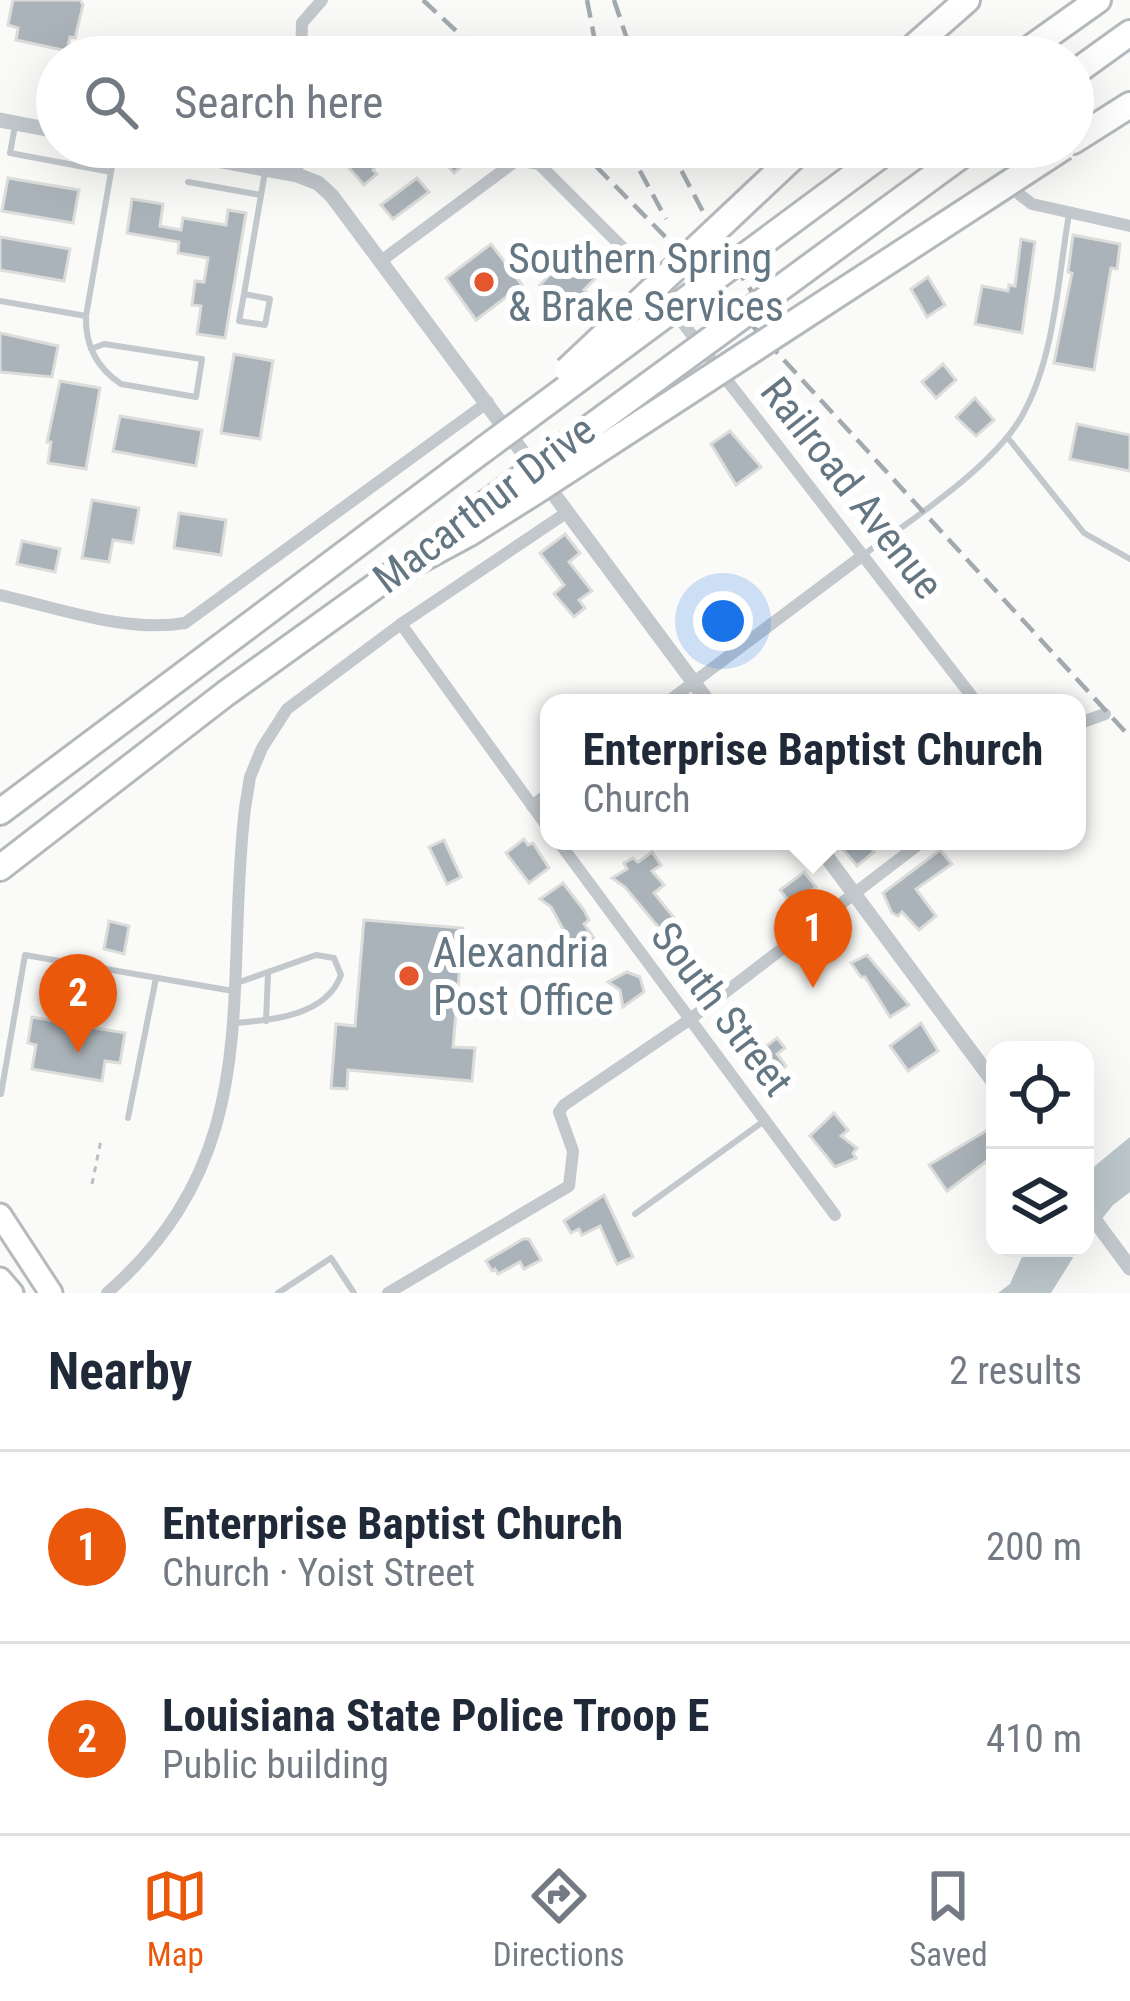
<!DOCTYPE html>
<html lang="en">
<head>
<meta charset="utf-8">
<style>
	:root { --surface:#fff; --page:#f2f2f3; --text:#1f2937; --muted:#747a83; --line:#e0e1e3; --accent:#ea580c }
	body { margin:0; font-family:"Roboto Condensed",sans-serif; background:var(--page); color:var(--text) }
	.controls { position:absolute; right:36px; bottom:36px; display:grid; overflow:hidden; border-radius:24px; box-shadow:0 12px 48px #0002 }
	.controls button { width:108px; height:108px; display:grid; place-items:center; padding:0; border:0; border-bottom:3px solid var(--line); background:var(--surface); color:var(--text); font:60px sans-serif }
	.you { position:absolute; left:723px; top:621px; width:42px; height:42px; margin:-30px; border:9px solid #fff; border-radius:50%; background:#1a73e8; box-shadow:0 0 0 18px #1a73e833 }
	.badge { display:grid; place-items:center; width:78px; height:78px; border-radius:50%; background:var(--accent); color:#fff; font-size:39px; font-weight:700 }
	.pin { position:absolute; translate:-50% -99px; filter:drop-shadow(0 3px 6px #0008) }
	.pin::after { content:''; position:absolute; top:63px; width:42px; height:36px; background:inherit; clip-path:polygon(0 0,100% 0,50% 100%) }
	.popup { position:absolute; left:540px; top:694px; width:546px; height:156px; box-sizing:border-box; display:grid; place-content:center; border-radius:24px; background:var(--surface); filter:drop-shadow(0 3px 9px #0005); font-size:39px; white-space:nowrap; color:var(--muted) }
	.popup b { font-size:45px; color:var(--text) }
	.popup::after { content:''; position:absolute; left:50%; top:100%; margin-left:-24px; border:24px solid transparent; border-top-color:var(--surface) }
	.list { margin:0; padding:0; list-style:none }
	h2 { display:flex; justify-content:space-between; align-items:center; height:156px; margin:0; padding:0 48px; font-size:51px }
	h2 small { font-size:39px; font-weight:400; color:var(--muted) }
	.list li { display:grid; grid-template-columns:78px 1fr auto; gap:36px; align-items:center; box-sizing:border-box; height:192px; padding:0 48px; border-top:3px solid var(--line) }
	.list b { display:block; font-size:45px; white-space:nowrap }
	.list p { margin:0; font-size:39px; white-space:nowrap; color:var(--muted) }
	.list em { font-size:39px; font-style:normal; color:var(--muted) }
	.icon { flex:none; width:66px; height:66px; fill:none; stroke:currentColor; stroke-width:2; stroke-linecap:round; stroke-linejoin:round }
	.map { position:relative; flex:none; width:1130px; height:1293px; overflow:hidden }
	.search { position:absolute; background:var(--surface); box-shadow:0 12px 48px #0002; left:36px; right:36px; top:36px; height:132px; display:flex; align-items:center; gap:30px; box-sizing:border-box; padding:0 42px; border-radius:66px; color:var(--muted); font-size:45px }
	.sheet { height:540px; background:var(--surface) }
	nav { display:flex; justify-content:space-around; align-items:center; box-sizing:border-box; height:168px; border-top:3px solid var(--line); background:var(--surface); font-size:33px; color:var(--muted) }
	nav a { display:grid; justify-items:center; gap:6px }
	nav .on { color:var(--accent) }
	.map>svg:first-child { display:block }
</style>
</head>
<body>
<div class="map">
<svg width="1130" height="1293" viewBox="0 0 1130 1293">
	<rect width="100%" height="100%" fill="#fafaf8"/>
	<g fill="#bbc7cb">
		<path d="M 1130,1137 L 1130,1192 L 1113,1205 L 1085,1240 L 1085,1174 Z"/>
		<path d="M 1026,1248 L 1079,1248 L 1051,1293 L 998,1293 L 1010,1284 Z"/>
	</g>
	<g fill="#aab3b9" stroke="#dcdcda" stroke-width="3">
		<path d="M 13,0 L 80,0 L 83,5 L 75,38 L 70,37 L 67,51 L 16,40 L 18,28 L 8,25 Z"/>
		<path d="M 323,147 L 360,147 L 376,166 L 373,170 L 377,174 L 364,185 L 343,161 L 338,165 Z"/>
		<path d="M 444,147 L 457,147 L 468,161 L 454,173 L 436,153 Z"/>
		<path d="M 8,178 L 79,190 L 73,223 L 2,211 Z"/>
		<path d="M 417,178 L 429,192 L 393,219 L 381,205 Z"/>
		<path d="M 132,199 L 163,204 L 160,226 L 181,230 L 183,218 L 226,225 L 228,210 L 246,213 L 225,338 L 197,334 L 201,306 L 192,305 L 195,281 L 204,282 L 208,258 L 178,253 L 179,242 L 127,233 Z"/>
		<path d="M 1073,235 L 1120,244 L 1117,269 L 1111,268 L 1094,370 L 1054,363 L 1072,273 L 1068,272 Z"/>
		<path d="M 0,237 L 70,249 L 64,281 L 0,270 Z"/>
		<path d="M 585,238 L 610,263 L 584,290 L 592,297 L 575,315 L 540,285 Z"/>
		<path d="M 1021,239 L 1035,242 L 1022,333 L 975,324 L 982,286 L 1008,291 L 1009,285 L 1015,286 Z"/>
		<path d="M 491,244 L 522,285 L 476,320 L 446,278 Z"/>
		<path d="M 928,277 L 945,305 L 927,317 L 911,289 Z"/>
		<path d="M 0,333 L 58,346 L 52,377 L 0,372 Z"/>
		<path d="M 234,354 L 273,361 L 260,439 L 221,433 Z"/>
		<path d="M 943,364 L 956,380 L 936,398 L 922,382 Z"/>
		<path d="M 60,381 L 100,388 L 86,469 L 48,463 L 51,442 L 47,442 Z"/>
		<path d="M 975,398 L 994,420 L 976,436 L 956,417 Z"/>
		<path d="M 120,416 L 202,430 L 196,466 L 113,451 Z"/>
		<path d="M 1077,424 L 1130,435 L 1130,471 L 1070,459 Z"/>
		<path d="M 730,431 L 761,467 L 736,485 L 711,444 Z"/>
		<path d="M 92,500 L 139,508 L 133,543 L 113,540 L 109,562 L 82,558 Z"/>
		<path d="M 179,513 L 226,520 L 221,555 L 174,548 Z"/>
		<path d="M 565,534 L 580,553 L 569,562 L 592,591 L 579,600 L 585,608 L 574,617 L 554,594 L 564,585 L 540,553 Z"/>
		<path d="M 22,541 L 60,549 L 55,572 L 17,564 Z"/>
		<path d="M 524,839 L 528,845 L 533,843 L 549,868 L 529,883 L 506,853 Z"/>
		<path d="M 444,840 L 461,877 L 447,884 L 429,847 Z"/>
		<path d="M 848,841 L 865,841 L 874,852 L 857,866 L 841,847 Z"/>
		<path d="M 940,850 L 952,864 L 916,889 L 936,916 L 919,930 L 902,912 L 898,916 L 892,913 L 883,893 Z"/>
		<path d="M 652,852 L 661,865 L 652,871 L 664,885 L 654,893 L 679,924 L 665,935 L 625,887 L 612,878 L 627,869 L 624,863 L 633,858 L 638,862 Z"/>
		<path d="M 804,872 L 816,887 L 792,905 L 780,890 Z"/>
		<path d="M 563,883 L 584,910 L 589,920 L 584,924 L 601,948 L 593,958 L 588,951 L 575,960 L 565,945 L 570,942 L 551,907 L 540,899 Z"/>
		<path d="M 364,920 L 463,928 L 453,1047 L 475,1048 L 472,1081 L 348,1070 L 347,1089 L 331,1088 L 336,1024 L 355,1026 Z"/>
		<path d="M 109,921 L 129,926 L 124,954 L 104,949 Z"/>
		<path d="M 867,955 L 909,1005 L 890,1017 L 865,977 L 861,977 L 851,963 Z"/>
		<path d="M 627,972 L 640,977 L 644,992 L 623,1007 L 620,990 L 608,982 Z"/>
		<path d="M 32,1017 L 125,1033 L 120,1063 L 105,1061 L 102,1081 L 32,1069 L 36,1045 L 28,1043 Z"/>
		<path d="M 921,1023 L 938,1051 L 908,1071 L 890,1046 Z"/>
		<path d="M 777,1038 L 785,1048 L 777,1054 L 786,1066 L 771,1078 L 753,1056 Z"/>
		<path d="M 834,1113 L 848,1130 L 841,1136 L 857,1148 L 853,1153 L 856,1158 L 835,1167 L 810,1136 Z"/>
		<path d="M 991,1128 L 995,1134 L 995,1155 L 947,1191 L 929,1165 Z"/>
		<path d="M 604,1195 L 633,1257 L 617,1264 L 600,1226 L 582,1235 L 579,1229 L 571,1233 L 564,1221 Z"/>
		<path d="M 523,1239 L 529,1239 L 541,1260 L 524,1269 L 520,1262 L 498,1274 L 495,1269 L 492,1271 L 486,1261 Z"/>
	</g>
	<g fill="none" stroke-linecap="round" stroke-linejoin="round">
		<g stroke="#b5babe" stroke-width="27">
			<g id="primary">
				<path d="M 0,1215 L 51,1293"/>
				<path d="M 0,1279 L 12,1293"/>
			</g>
		</g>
		<g stroke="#b4b9bd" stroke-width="30">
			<g id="motorway">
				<path d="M 902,57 L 967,0"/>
				<path d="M 1018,57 L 1098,0"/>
				<path d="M 1073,74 L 1130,33"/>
				<path d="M 1073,141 L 1130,105"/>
				<path d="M 0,812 L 483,450"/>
				<path d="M 0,868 L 225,694 L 388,577"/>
			</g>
		</g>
		<path stroke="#bbbfc2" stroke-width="3" stroke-dasharray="6 6" stroke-linecap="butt" d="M 92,1184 L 101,1140"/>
		<g stroke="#c3c8cc" stroke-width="6">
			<path d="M 15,126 L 10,153 L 111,172 L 116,147"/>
			<path d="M 188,182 L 261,195"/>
			<path d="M 244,294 L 239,321 L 265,325 L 270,299 L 244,294 L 265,172"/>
			<path d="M 0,301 L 86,316 L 111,172"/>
			<path d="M 86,316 C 85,345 97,368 121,384 L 196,397 L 202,359 L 104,344 L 91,349"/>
			<path d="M 1008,438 L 1084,533 L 1130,559"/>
			<path d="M 862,556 C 911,520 995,466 1023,414 C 1055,356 1058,278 1069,214"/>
			<path d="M 266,1021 L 268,974"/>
			<path d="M 235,1023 C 272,1020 326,1016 341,975 L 334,958 L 316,955 L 237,983"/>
			<path d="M 1,1094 L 25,955 L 233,991"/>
			<path d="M 128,1118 L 156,978"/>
			<path d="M 635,1214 L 764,1121"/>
			<path d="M 278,1293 L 331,1258 L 354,1293"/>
		</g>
		<g stroke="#c3c8cc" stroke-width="12">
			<path d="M 301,57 L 302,23 L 322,0"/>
			<path d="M 297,175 L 298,147"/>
			<path d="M 1020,195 L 1032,204 L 1130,226"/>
			<path d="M 381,261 L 517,160 L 539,164 L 630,255 L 977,703"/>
			<path d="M 0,595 C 59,608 125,633 185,623 L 488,402"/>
			<path d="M 401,624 L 549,829"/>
			<path d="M 666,703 L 862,556"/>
			<path d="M 1077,724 L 1105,714"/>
			<path d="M 532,806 L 549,793"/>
			<path d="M 558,841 L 835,1215"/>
			<path d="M 107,1293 C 268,1152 223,996 245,808 L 250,777 L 262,748 L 287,709 L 401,624 L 566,513"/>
			<path d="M 388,1293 L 569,1186 L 573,1151 L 559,1112 L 564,1105 L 689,1020 L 923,841"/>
		</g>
		<g stroke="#c3c8cc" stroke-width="15">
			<path d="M 0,120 L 57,131"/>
			<path d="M 146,147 L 297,175 L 318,183 L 332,196 L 709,703"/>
			<path d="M 815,841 L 995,1084"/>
			<path d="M 1085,1207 L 1130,1268"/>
		</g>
		<use href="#primary" stroke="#fff" stroke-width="21"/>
		<use href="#motorway" stroke="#fff" stroke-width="24"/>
		<g stroke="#a2aab0" stroke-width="4.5" stroke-dasharray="18 9" stroke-linecap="butt">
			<path d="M 423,0 L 484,57"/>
			<path d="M 587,0 L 598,57"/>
			<path d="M 614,0 L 633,57"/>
			<path d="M 577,147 L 749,322 L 1130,737"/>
			<path d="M 627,147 L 666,219"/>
			<path d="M 669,147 L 721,246 L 786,342"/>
		</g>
		<g stroke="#b4b9bd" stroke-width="30" stroke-linecap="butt">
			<g id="motorway-bridge">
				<path d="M 567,370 L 804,147"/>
				<path d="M 483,450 L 892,147"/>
				<path d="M 472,514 L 973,147"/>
				<path d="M 388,577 L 468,534 L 533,493 L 1064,147"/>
			</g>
		</g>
		<use href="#motorway-bridge" stroke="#fff" stroke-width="24"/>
	</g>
	<g fill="#e4572e" stroke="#fff" stroke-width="4.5">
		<circle cx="484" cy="282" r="12"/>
		<circle cx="409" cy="976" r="12"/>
	</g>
	<g text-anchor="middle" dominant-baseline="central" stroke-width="12" stroke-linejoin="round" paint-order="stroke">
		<g font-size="42" fill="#657683" stroke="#fff" text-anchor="start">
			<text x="508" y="258">Southern Spring<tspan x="508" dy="48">&amp; Brake Services</tspan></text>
			<text x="433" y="952">Alexandria<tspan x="433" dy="48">Post Office</tspan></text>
		</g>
		<g font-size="42" fill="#657683" stroke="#fff">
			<text transform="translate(852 488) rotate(52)">Railroad Avenue</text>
			<text transform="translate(484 504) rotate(-37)">Macarthur Drive</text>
			<text transform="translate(722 1009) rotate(53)">South Street</text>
		</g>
	</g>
</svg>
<div class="controls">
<button><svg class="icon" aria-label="locate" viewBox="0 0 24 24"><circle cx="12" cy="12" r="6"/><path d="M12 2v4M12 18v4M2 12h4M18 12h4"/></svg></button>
<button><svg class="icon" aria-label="layers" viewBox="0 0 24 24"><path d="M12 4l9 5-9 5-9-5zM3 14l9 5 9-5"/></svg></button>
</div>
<div class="you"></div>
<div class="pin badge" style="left:813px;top:988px">1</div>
<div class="popup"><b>Enterprise Baptist Church</b>Church</div>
<div class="pin badge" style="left:78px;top:1053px">2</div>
<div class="search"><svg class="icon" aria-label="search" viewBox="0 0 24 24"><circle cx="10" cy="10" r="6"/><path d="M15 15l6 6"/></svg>Search here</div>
</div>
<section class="sheet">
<h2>Nearby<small>2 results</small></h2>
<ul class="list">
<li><span class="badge">1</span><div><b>Enterprise Baptist Church</b><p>Church · Yoist Street</p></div><em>200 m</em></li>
<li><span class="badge">2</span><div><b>Louisiana State Police Troop E</b><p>Public building</p></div><em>410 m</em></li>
</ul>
</section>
<nav>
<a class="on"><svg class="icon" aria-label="map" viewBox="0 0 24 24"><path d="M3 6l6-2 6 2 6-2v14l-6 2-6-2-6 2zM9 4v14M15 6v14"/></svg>Map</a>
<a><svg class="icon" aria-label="directions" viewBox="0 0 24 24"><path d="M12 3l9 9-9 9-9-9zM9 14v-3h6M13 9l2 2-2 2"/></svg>Directions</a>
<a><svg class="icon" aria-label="saved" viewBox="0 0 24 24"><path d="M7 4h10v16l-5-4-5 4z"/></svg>Saved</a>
</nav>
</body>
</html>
